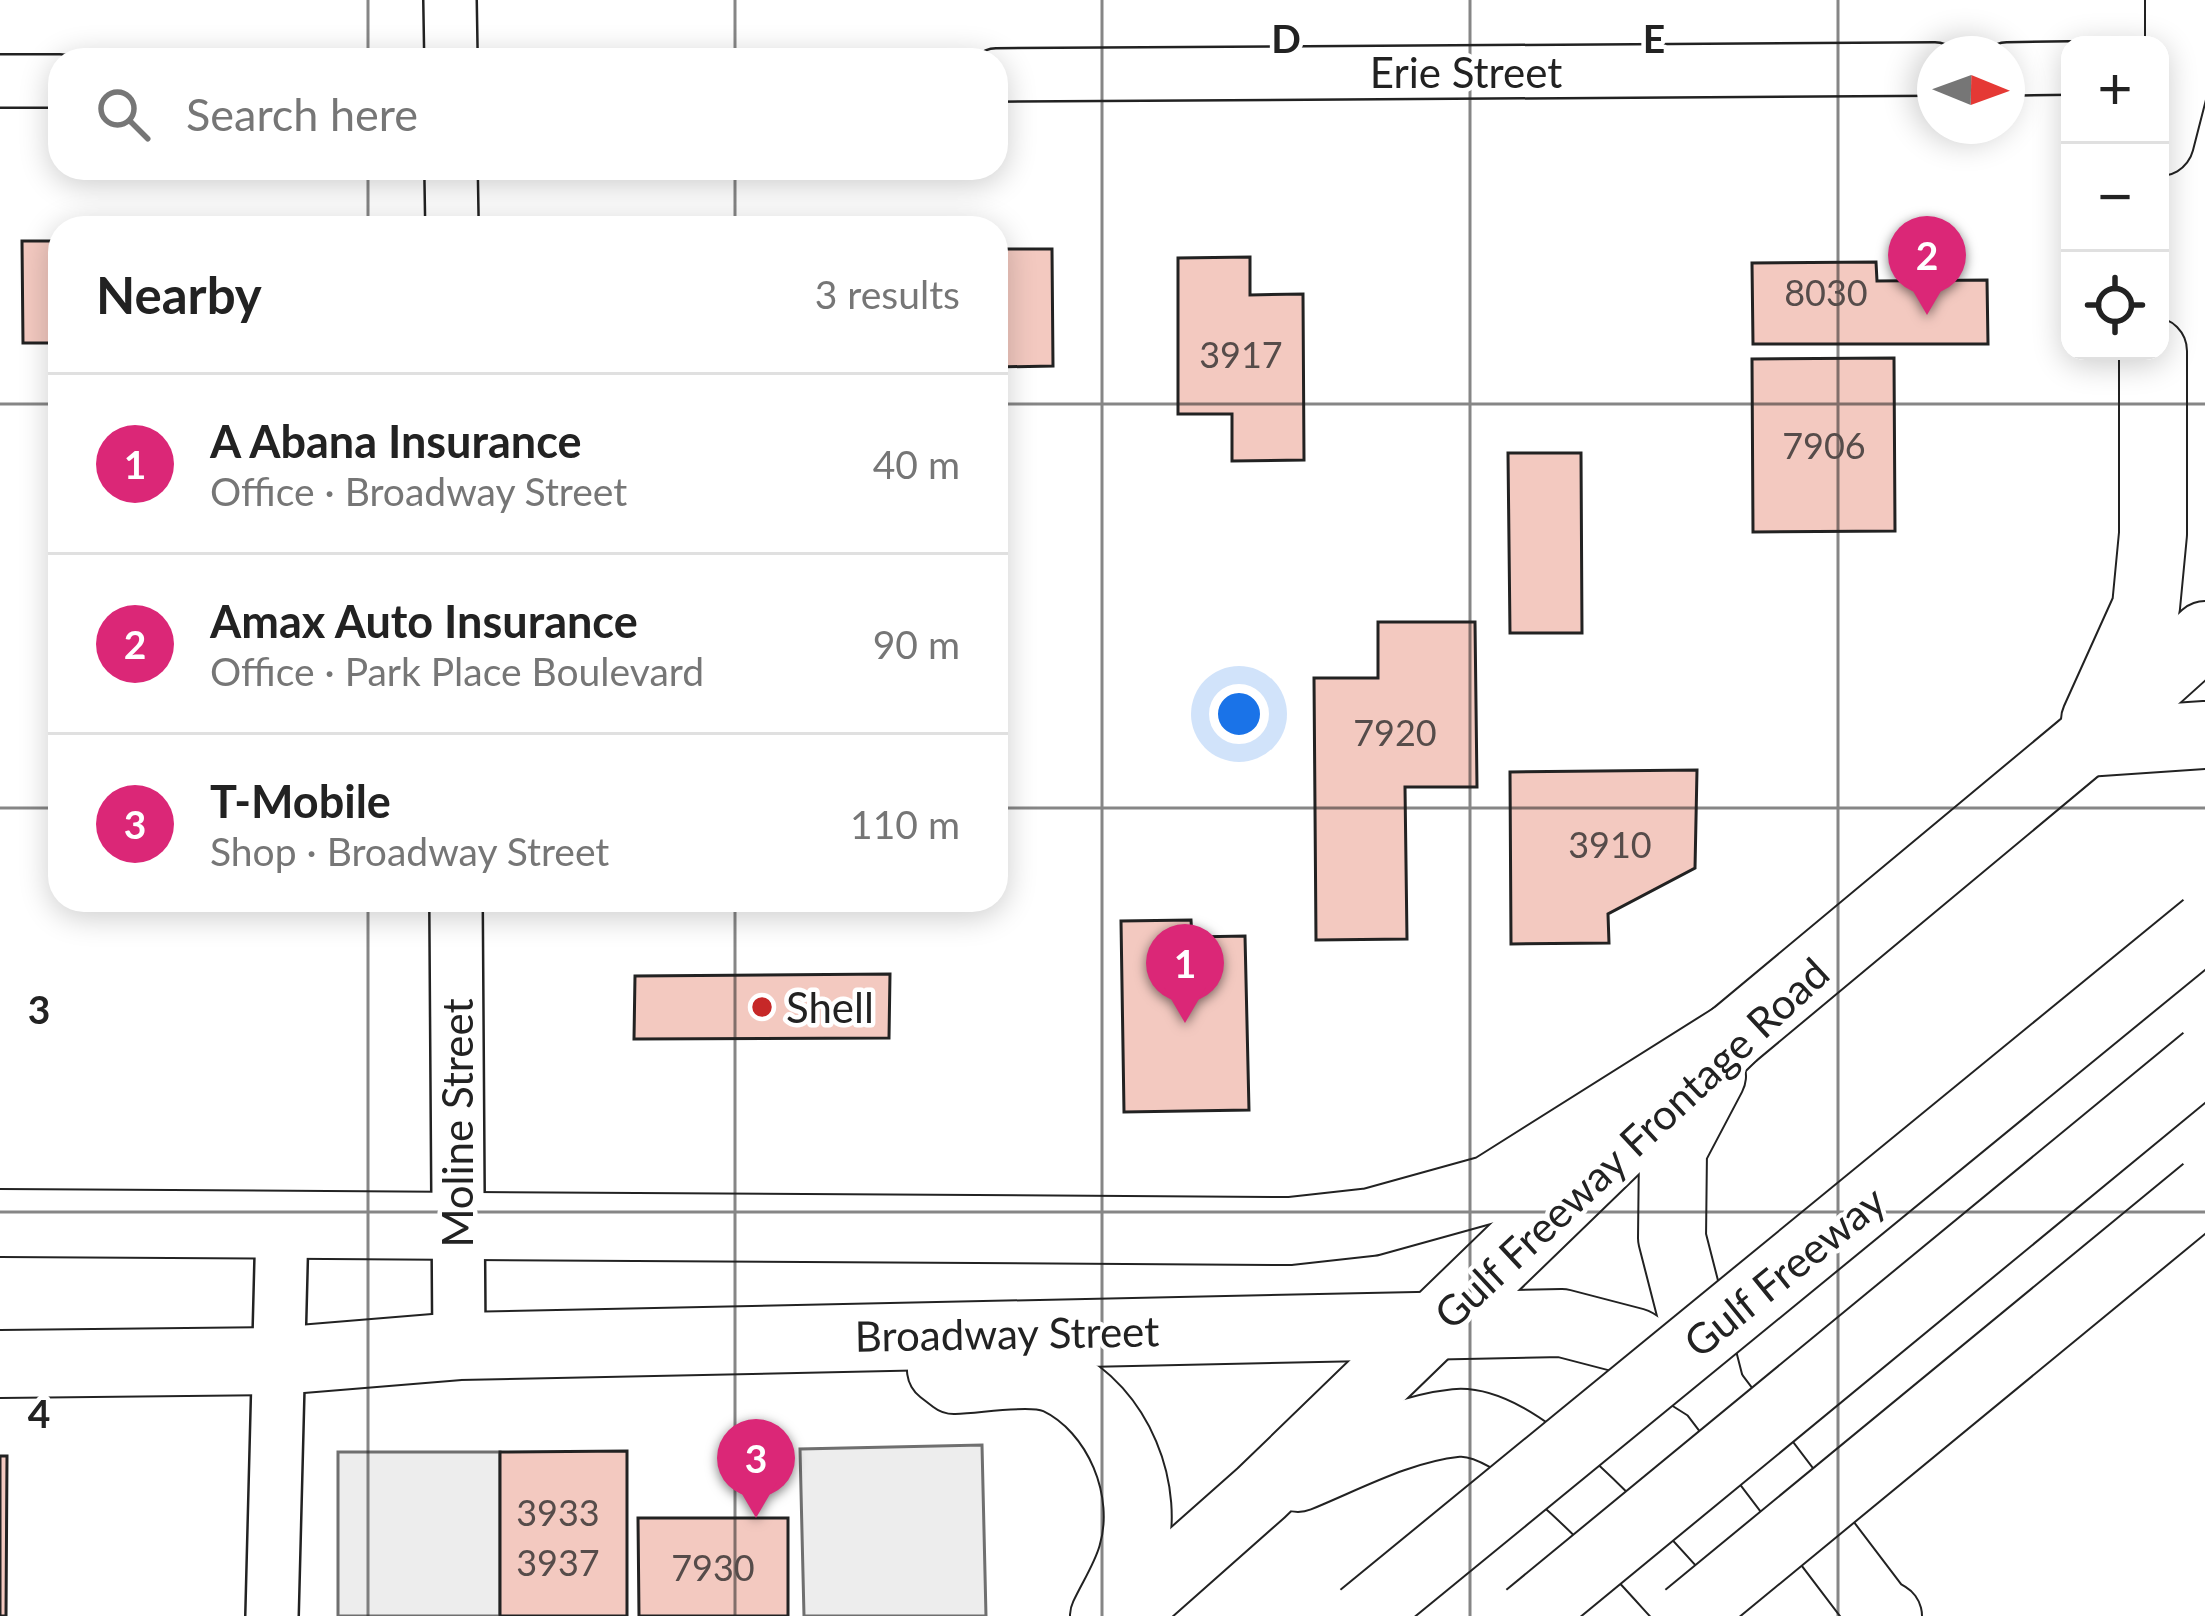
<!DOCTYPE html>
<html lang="en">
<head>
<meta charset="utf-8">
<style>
	:root { --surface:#fff; --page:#f6f6f6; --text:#222; --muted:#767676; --line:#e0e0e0; --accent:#db2777 }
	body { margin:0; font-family:Lato,sans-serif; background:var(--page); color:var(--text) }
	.controls { position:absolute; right:36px; top:36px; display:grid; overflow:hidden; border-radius:24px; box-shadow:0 6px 30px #0003 }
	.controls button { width:108px; height:108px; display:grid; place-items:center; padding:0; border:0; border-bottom:3px solid var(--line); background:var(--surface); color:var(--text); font:60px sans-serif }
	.compass { position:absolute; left:1917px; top:36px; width:108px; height:108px; border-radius:50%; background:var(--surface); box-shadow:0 6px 30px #0003; rotate:91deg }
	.you { position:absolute; left:1239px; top:714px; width:42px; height:42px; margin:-30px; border:9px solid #fff; border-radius:50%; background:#1a73e8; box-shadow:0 0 0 18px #1a73e833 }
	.badge { display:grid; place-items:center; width:78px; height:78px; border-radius:50%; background:var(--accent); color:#fff; font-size:39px; font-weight:700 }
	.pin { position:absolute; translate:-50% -99px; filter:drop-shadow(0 3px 6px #0008) }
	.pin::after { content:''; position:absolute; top:63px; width:42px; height:36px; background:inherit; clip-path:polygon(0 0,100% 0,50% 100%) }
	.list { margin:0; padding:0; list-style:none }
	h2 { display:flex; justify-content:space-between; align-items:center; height:156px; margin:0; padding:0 48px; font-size:51px }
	h2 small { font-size:39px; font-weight:400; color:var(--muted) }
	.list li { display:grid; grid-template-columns:78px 1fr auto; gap:36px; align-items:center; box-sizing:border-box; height:180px; padding:0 48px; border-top:3px solid var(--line) }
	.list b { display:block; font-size:45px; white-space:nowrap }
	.list p { margin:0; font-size:39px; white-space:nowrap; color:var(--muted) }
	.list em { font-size:39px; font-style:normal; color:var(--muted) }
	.icon { flex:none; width:66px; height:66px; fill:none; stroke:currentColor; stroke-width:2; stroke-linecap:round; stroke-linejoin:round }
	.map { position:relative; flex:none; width:2205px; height:1616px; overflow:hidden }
	.search { position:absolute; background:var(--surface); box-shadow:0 6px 30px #0003; left:48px; top:48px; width:960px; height:132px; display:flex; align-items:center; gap:30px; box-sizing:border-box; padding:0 42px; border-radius:36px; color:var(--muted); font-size:45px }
	.panel { position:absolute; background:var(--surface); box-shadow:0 6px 30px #0003; left:48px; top:216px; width:960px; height:696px; border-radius:36px }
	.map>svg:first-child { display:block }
</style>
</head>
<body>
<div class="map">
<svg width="2205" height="1616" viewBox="0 0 2205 1616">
	<rect width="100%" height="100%" fill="#fff"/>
	<g fill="#ededed" stroke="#6f6f6f" stroke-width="3">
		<path d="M 982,1445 L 986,1616 L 804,1616 L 800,1449 Z"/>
		<rect x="338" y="1452" width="162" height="164"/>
	</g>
	<g fill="#f3c9c0" stroke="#222" stroke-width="3">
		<path d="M 22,241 L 60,241 L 60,343 L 23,343 Z"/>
		<path d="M 996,249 L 1052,249 L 1053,366 L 996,367 Z"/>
		<path d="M 1250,257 L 1250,295 L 1303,294 L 1304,460 L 1232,461 L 1232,414 L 1178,414 L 1178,258 Z"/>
		<path d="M 1876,262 L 1877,281 L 1987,280 L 1988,344 L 1753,344 L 1752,263 Z"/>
		<path d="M 1894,358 L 1895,531 L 1753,532 L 1752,359 Z"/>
		<path d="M 1508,453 L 1581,453 L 1582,633 L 1510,633 Z"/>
		<path d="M 1378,622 L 1475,622 L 1477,787 L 1405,787 L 1407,939 L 1316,940 L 1314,678 L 1378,678 Z"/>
		<path d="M 1697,770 L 1695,868 L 1608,914 L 1609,943 L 1511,944 L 1510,772 Z"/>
		<path d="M 1191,920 L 1192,937 L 1245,936 L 1249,1110 L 1124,1112 L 1121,921 Z"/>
		<path d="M 890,974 L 889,1038 L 634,1039 L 635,976 Z"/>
		<path d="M 627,1451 L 627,1616 L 500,1616 L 500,1452 Z"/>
		<path d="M 0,1456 L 7,1456 L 6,1616 L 0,1616 Z"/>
		<path d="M 638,1518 L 788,1518 L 788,1616 L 639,1616 Z"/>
	</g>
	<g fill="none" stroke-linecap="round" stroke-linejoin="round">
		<g stroke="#222" stroke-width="56">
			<g id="street">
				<path d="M 450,0 L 451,60"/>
				<path d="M 2007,69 L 2070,68"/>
				<path d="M 996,75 L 1935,69"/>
				<path d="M 0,81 L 60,81"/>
				<path d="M 451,168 L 452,228"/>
				<path d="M 456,900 L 459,1346"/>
				<path d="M 272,1616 L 282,1226"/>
			</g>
		</g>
		<g stroke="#222" stroke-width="70">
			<g id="secondary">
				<path d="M 2160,142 L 2179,68 L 2179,0"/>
				<path d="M 2095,720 L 2146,607 L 2153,534 L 2153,351"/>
				<path d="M 1711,1390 L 1672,1238 L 1673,1150 L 1712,1076"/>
				<path d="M 1298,1478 C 1349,1457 1400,1429 1456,1423 C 1526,1416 1648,1566 1696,1616"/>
				<path d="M 1122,1616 L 1261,1493 L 1733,1036 L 2085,743 L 2205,635"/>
			</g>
		</g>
		<g stroke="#222" stroke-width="70">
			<g id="primary">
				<path d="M 2085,743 L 2205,735"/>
				<path d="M 0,1223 L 1290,1231 L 1371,1222 L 1490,1189 L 1733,1036"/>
				<path d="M 0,1364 L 277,1361 L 459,1346 L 1562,1323 L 1635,1342 L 1711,1390 L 1878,1610 L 1888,1616"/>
				<path d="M 941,1370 L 954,1380 C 982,1379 1032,1369 1057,1380 C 1118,1409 1152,1491 1132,1556 C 1126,1577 1113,1597 1104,1616"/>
			</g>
		</g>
		<use href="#street" stroke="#fff" stroke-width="51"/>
		<use href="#secondary" stroke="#fff" stroke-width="66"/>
		<use href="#primary" stroke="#fff" stroke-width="66"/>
		<g stroke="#222" stroke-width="70" stroke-linecap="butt">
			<g id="highway-bridge">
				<path d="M 1362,1616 L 2205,926"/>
				<path d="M 1528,1616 L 2205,1059"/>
				<path d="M 1687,1616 L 2205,1190"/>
			</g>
		</g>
		<use href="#highway-bridge" stroke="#fff" stroke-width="66"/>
	</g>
	<path fill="none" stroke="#222" stroke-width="3" stroke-opacity="0.55" d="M 368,0 L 368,60M 735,0 L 735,60M 1102,0 L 1102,1616M 1470,0 L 1470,1616M 1838,0 L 1838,1616M 368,168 L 368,228M 735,168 L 735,228M 0,404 L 60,404M 996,404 L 2205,404M 0,808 L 60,808M 996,808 L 2205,808M 368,900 L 368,1616M 735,900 L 735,1616M 0,1212 L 2205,1212"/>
	<circle fill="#c62828" stroke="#fff" stroke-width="4.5" cx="762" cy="1007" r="12"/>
	<g text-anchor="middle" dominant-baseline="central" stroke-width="9" stroke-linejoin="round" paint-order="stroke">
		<g font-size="36" fill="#564c4a">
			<text x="1826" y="292">8030</text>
			<text x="1241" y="354">3917</text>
			<text x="1824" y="445">7906</text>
			<text x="1395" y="732">7920</text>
			<text x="1610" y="844">3910</text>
			<text x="558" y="1512">3933</text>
			<text x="558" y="1562">3937</text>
			<text x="713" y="1567">7930</text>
		</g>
		<g font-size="42" fill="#222" stroke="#fff">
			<text x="1466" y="72">Erie Street</text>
			<text transform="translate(457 1123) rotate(-90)">Moline Street</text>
			<text transform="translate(1631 1143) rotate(-43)">Gulf Freeway Frontage Road</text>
			<text transform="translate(1784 1271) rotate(-39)">Gulf Freeway</text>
			<text transform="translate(1007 1333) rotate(-1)">Broadway Street</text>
		</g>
		<g font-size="42" fill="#222" stroke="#fff" text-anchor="start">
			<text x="786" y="1007">Shell</text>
		</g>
	</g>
	<g font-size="39" text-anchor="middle" font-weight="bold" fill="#222" stroke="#fff" stroke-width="9" stroke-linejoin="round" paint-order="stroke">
		<text x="1286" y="53">D</text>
		<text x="1654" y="53">E</text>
		<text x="39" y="1024">3</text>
		<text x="39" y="1428">4</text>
	</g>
</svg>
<div class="controls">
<button>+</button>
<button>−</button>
<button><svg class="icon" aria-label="locate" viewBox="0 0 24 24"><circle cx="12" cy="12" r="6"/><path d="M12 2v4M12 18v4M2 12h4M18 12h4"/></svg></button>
</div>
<svg class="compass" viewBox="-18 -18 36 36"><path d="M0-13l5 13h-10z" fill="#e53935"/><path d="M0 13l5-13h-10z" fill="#767676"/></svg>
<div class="you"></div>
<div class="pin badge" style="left:1185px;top:1023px">1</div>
<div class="pin badge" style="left:1927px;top:315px">2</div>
<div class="pin badge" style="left:756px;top:1518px">3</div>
<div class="search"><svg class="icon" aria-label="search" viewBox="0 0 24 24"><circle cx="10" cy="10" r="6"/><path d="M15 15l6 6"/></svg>Search here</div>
<section class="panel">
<h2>Nearby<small>3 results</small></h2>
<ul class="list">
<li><span class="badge">1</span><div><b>A Abana Insurance</b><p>Office · Broadway Street</p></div><em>40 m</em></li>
<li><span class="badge">2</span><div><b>Amax Auto Insurance</b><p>Office · Park Place Boulevard</p></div><em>90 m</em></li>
<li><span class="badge">3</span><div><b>T-Mobile</b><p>Shop · Broadway Street</p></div><em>110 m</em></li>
</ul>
</section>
</div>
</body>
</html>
